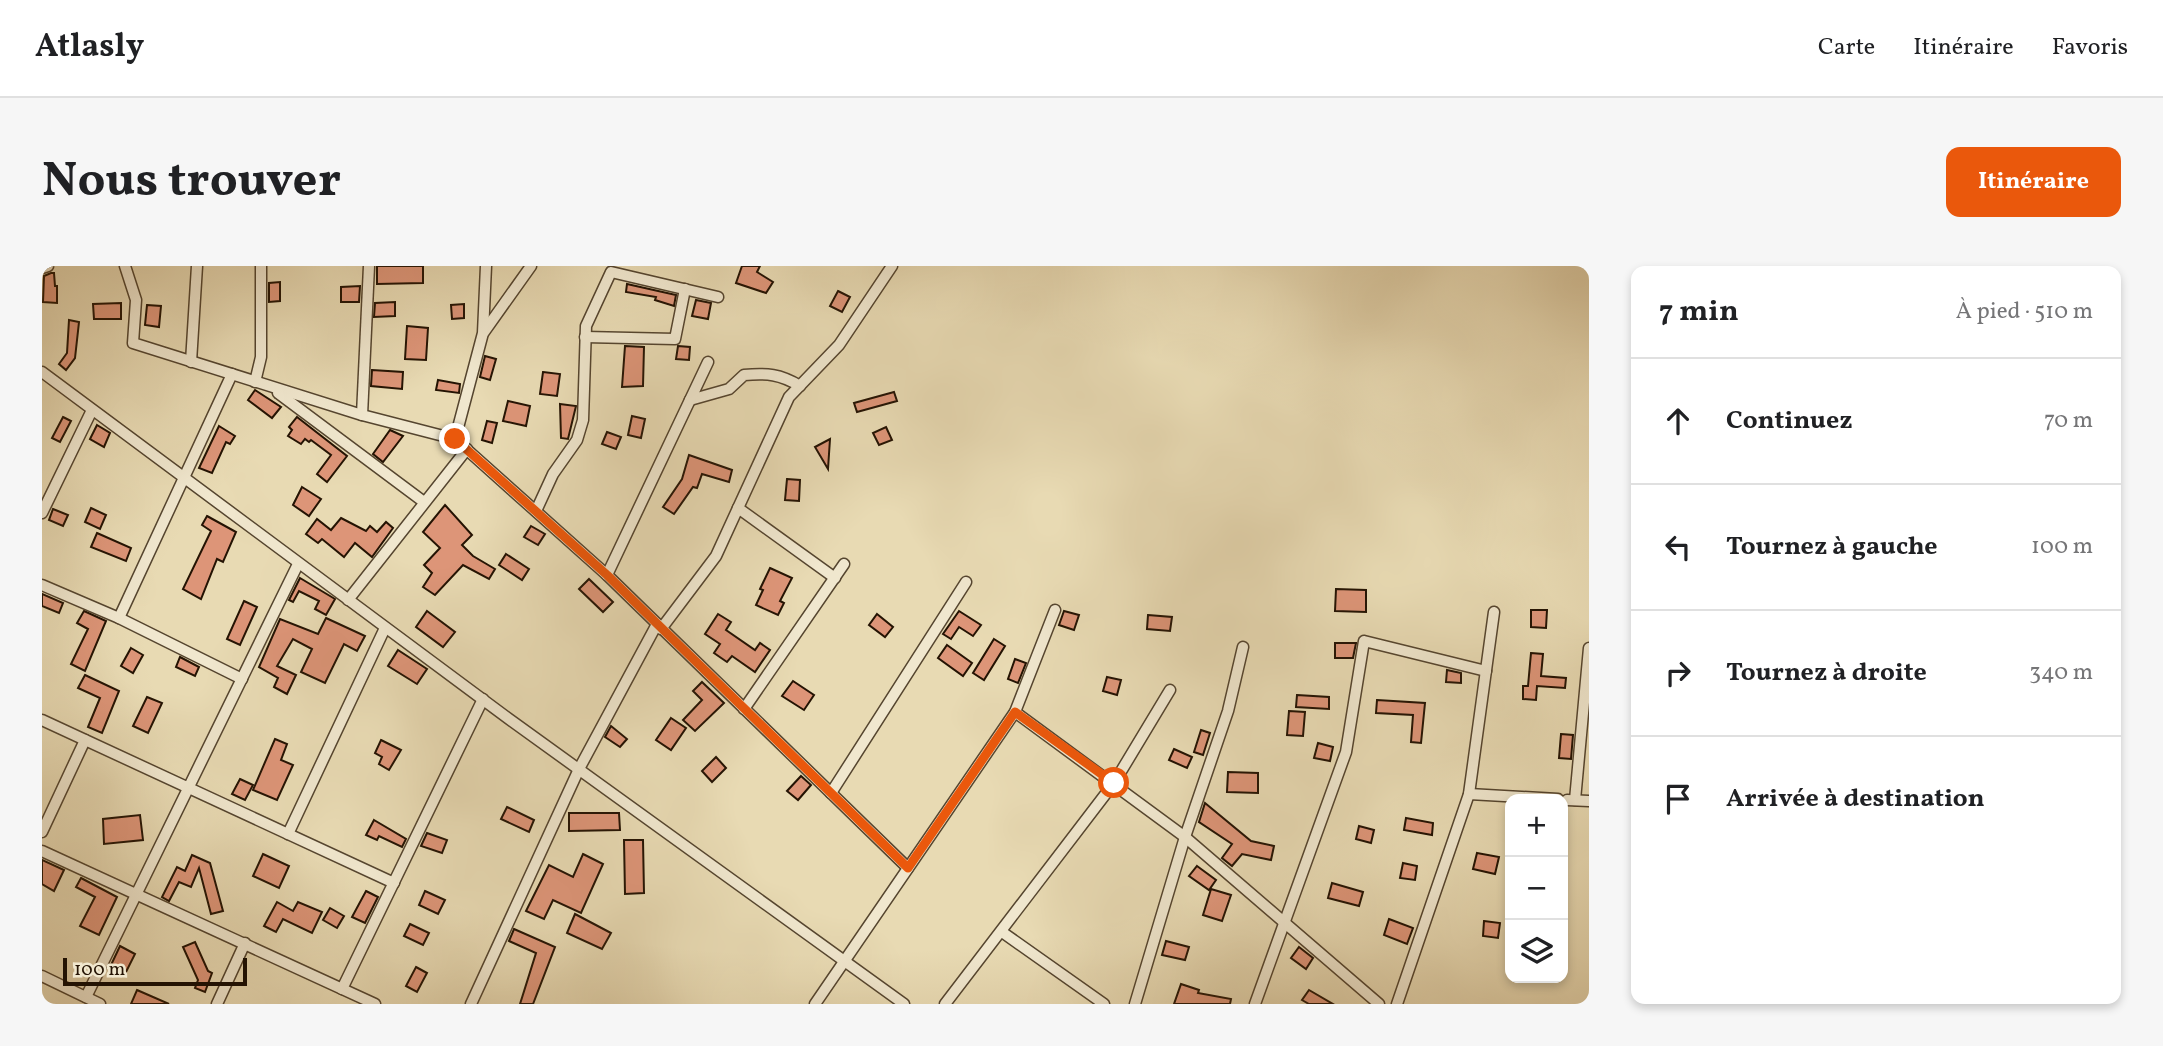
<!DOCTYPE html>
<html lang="fr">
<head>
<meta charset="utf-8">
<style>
	:root { --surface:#fff; --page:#f6f6f6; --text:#202124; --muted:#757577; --line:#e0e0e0; --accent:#ea580c }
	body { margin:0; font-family:Vollkorn,serif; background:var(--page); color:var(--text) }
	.controls { position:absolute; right:21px; bottom:21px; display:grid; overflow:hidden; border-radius:14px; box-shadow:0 4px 10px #0003 }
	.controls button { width:63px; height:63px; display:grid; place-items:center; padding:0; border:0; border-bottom:2px solid var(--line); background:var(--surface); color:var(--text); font:35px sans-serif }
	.scale { position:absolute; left:21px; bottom:18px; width:184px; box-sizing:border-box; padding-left:7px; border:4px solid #241303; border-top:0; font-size:19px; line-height:24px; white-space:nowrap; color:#241303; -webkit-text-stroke:5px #f0e7ce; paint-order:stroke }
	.stop { position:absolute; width:21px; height:21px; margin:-16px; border:5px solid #ea580c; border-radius:50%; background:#fff }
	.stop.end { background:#ea580c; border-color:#fff; box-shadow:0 2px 7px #0008 }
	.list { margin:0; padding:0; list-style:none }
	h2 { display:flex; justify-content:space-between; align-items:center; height:91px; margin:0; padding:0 28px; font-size:30px }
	h2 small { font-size:23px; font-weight:400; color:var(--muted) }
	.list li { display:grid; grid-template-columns:46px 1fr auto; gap:21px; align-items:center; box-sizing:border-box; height:126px; padding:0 28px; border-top:2px solid var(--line) }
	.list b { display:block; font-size:26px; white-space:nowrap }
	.list em { font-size:23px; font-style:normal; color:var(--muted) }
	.icon { flex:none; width:38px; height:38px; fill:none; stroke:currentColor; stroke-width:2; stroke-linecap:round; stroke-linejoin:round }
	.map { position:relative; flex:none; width:1547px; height:738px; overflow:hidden; border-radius:14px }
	header { display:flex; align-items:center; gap:42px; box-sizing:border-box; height:98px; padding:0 35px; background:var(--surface); border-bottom:2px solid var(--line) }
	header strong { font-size:33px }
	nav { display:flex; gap:38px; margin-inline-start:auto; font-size:24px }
	.intro { display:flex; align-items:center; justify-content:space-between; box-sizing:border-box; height:168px; padding:0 42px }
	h1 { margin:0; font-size:49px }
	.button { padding:18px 32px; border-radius:14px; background:var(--accent); color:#fff; font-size:24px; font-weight:700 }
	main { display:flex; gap:42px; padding:0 42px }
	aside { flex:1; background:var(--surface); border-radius:14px; box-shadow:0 4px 10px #0003 }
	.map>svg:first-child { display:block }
</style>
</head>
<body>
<header>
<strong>Atlasly</strong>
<nav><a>Carte</a><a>Itinéraire</a><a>Favoris</a></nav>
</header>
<div class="intro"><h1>Nous trouver</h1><a class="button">Itinéraire</a></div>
<main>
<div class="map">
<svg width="1547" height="738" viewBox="0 0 1547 738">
	<rect width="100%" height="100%" fill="#e8dab3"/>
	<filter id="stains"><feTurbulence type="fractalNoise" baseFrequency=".00286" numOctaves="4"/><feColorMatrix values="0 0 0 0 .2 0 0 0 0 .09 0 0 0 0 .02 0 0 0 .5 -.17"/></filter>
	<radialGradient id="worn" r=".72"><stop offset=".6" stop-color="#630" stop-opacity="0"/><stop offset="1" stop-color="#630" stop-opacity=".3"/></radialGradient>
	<g fill="#dd9578" stroke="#241303" stroke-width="2">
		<path d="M 335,0 L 381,0 L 381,17 L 335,18 Z"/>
		<path d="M 700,0 L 718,0 L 715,6 L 731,16 L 724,27 L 694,17 Z"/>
		<path d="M 9,7 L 12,7 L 13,20 L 15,20 L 15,37 L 1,36 L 2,10 Z"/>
		<path d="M 238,16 L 238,35 L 227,36 L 227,17 Z"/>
		<path d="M 585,18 L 634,29 L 632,40 L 613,34 L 614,31 L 584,26 Z"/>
		<path d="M 318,20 L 317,36 L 299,36 L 299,21 Z"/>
		<path d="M 796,25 L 808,31 L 800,46 L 788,40 Z"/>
		<path d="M 654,34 L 669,37 L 666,53 L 650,50 Z"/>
		<path d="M 353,36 L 353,50 L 332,51 L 333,37 Z"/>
		<path d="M 79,37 L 79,53 L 52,53 L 51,38 Z"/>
		<path d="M 422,38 L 422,52 L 410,53 L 409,39 Z"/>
		<path d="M 105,39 L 119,40 L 117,61 L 103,59 Z"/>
		<path d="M 27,54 L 37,56 L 33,92 L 24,104 L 17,98 L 25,87 Z"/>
		<path d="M 365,60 L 386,62 L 384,94 L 363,93 Z"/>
		<path d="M 583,80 L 602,81 L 601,120 L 580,121 Z"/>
		<path d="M 636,80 L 648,81 L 647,94 L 634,93 Z"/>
		<path d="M 443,90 L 454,93 L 448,114 L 438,111 Z"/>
		<path d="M 330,104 L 361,106 L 360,123 L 329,120 Z"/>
		<path d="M 501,106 L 518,108 L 515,130 L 498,128 Z"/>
		<path d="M 396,114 L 418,118 L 417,127 L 394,124 Z"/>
		<path d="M 213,124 L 239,141 L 230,152 L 206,134 Z"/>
		<path d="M 852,126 L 855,135 L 815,146 L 812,137 Z"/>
		<path d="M 466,135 L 488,140 L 484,160 L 461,155 Z"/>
		<path d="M 518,138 L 534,140 L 526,173 L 519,172 Z"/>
		<path d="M 590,150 L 603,153 L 599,172 L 586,169 Z"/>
		<path d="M 21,151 L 29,155 L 18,176 L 10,172 Z"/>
		<path d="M 255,151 L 305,190 L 285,216 L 275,208 L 289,189 L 269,174 L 267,176 L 263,173 L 259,178 L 246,170 L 250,164 L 247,161 Z"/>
		<path d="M 445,155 L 455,157 L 450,177 L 440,174 Z"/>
		<path d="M 55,159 L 68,167 L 62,181 L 48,173 Z"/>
		<path d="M 177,160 L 193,170 L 188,178 L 184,176 L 170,207 L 157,202 Z"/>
		<path d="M 844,161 L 850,174 L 837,179 L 831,167 Z"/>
		<path d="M 348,164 L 361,170 L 341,196 L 331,188 Z"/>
		<path d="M 565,166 L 579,171 L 574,183 L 560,178 Z"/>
		<path d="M 788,173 L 786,203 L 773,181 Z"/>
		<path d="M 647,189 L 690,204 L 687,216 L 660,208 L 655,222 L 651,221 L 632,248 L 621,241 L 640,213 Z"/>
		<path d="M 745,213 L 758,214 L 757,235 L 743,234 Z"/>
		<path d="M 260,221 L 279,233 L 267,250 L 251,239 Z"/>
		<path d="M 403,239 L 430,269 L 420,279 L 431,290 L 453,303 L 447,313 L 421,299 L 393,329 L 381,321 L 390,307 L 382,299 L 398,282 L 381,266 Z"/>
		<path d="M 49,242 L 64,249 L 58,263 L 43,256 Z"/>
		<path d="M 11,243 L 26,249 L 21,260 L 7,254 Z"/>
		<path d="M 165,250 L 194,266 L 181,296 L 175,293 L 159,333 L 141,323 L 169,265 L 160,259 Z"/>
		<path d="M 299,252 L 324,265 L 328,260 L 335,266 L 344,256 L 351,262 L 330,291 L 313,277 L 302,291 L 280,273 L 276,277 L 264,268 L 275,253 L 289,264 Z"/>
		<path d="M 489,260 L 503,268 L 496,279 L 482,271 Z"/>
		<path d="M 55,267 L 89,282 L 84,295 L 49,281 Z"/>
		<path d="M 464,288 L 487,303 L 480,314 L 457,299 Z"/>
		<path d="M 728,302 L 750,312 L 738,335 L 742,337 L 736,349 L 714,339 L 721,324 L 718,323 Z"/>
		<path d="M 258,312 L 293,333 L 284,349 L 273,343 L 277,335 L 257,325 L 251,336 L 247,334 Z"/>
		<path d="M 547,313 L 571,336 L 561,346 L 537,323 Z"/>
		<path d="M 1294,323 L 1324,324 L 1324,346 L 1293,345 Z"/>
		<path d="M 0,328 L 21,337 L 17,347 L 0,340 Z"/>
		<path d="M 202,335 L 215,341 L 198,379 L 185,373 Z"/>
		<path d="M 1489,344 L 1505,344 L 1504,362 L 1489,361 Z"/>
		<path d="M 42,345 L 64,355 L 43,405 L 29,398 L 46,363 L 35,357 Z"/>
		<path d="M 385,345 L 413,366 L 401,381 L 374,361 Z"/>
		<path d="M 917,345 L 939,359 L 931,370 L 917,361 L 909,373 L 901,368 Z"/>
		<path d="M 1022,345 L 1037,349 L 1032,364 L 1017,359 Z"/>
		<path d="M 676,348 L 689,356 L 684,364 L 713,384 L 718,377 L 728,384 L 713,406 L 690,390 L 685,396 L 672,387 L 678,378 L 663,368 Z"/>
		<path d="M 835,348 L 851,361 L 843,371 L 827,359 Z"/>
		<path d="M 1106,349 L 1130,351 L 1128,365 L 1105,363 Z"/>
		<path d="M 284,352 L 323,370 L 315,385 L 302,378 L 283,417 L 259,406 L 270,383 L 251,373 L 235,400 L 254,409 L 245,428 L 232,421 L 236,412 L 217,401 L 238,353 L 276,368 Z"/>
		<path d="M 952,373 L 963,380 L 942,414 L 931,407 Z"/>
		<path d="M 1293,377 L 1314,377 L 1311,392 L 1293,392 Z"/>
		<path d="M 905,379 L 930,397 L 921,410 L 896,392 Z"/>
		<path d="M 89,382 L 101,389 L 91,407 L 79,400 Z"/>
		<path d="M 356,384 L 385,403 L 375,418 L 346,400 Z"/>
		<path d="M 1489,387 L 1501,388 L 1499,410 L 1524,412 L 1523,422 L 1495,420 L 1494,434 L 1481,433 L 1481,420 L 1486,420 Z"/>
		<path d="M 138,391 L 157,401 L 153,410 L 134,401 Z"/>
		<path d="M 973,393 L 984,397 L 976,417 L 966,413 Z"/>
		<path d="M 1405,404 L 1419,407 L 1419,417 L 1404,416 Z"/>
		<path d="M 43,409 L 77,425 L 60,467 L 46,461 L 58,432 L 36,422 Z"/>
		<path d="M 1065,411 L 1079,414 L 1075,429 L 1061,425 Z"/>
		<path d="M 751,415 L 772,429 L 762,444 L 740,430 Z"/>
		<path d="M 660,416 L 682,437 L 653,465 L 641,454 L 660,434 L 651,425 Z"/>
		<path d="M 1255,429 L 1287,431 L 1287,443 L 1254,441 Z"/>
		<path d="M 105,431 L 120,437 L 106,467 L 91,460 Z"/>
		<path d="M 1335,434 L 1383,437 L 1379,477 L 1369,476 L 1371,449 L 1334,447 Z"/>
		<path d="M 1247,445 L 1263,446 L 1261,470 L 1245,469 Z"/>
		<path d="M 629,452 L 644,462 L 629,484 L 614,474 Z"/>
		<path d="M 569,460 L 585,473 L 578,481 L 563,471 Z"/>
		<path d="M 1159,464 L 1168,467 L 1161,489 L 1152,486 Z"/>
		<path d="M 1519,468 L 1531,469 L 1529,493 L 1517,492 Z"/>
		<path d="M 233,473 L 245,478 L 239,494 L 251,499 L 235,534 L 211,524 Z"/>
		<path d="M 339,474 L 359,484 L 347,504 L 337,498 L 340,491 L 333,487 Z"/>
		<path d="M 1276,477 L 1291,481 L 1288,495 L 1272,492 Z"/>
		<path d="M 1132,483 L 1150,491 L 1145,502 L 1127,494 Z"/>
		<path d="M 674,491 L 684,502 L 670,516 L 660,505 Z"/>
		<path d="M 1186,506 L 1216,507 L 1216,527 L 1185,526 Z"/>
		<path d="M 759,510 L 769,519 L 756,534 L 745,525 Z"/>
		<path d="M 198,513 L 211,519 L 203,534 L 190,528 Z"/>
		<path d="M 1163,537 L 1209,575 L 1232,580 L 1229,594 L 1200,588 L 1190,600 L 1180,592 L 1190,578 L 1157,556 Z"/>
		<path d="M 465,541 L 492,554 L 487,566 L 459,553 Z"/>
		<path d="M 527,547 L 577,547 L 578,564 L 527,565 Z"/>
		<path d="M 98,549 L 101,574 L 62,578 L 61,553 Z"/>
		<path d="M 1364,552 L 1391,557 L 1390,569 L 1362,564 Z"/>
		<path d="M 332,554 L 364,573 L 360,581 L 337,570 L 335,574 L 324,569 Z"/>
		<path d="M 1317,560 L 1332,564 L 1329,577 L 1314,573 Z"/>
		<path d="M 385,567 L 405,574 L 400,587 L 379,580 Z"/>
		<path d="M 582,574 L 601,574 L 602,627 L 583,628 Z"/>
		<path d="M 1435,587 L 1457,591 L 1453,608 L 1431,603 Z"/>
		<path d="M 221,588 L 247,600 L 237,622 L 211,610 Z"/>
		<path d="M 541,588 L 561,598 L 539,647 L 511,634 L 502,653 L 484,645 L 507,599 L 531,611 Z"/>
		<path d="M 150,589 L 168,597 L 181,645 L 169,648 L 157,602 L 149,621 L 137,616 L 127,635 L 120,631 L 135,601 L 143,605 Z"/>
		<path d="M 0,594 L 22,604 L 12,625 L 0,618 Z"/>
		<path d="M 1361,597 L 1375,600 L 1373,614 L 1358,612 Z"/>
		<path d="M 1155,600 L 1174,614 L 1167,624 L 1147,610 Z"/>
		<path d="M 39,612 L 75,631 L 57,669 L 38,660 L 53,631 L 34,621 Z"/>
		<path d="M 1290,617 L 1321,626 L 1317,640 L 1286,632 Z"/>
		<path d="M 1169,623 L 1189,629 L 1180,655 L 1161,649 Z"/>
		<path d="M 324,625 L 336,631 L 323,657 L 310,651 Z"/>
		<path d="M 383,625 L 403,634 L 396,648 L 377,639 Z"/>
		<path d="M 235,636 L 251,645 L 256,636 L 280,646 L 270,667 L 241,653 L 234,666 L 222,660 Z"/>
		<path d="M 288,642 L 302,650 L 295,662 L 281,654 Z"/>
		<path d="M 533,648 L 569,667 L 560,683 L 525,667 Z"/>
		<path d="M 1347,653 L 1371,662 L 1365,678 L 1342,669 Z"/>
		<path d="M 1442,655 L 1458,657 L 1456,672 L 1441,670 Z"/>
		<path d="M 368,658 L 387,667 L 381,679 L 362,670 Z"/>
		<path d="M 472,663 L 513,681 L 491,738 L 478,738 L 494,687 L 467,675 Z"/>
		<path d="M 1124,675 L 1147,681 L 1143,694 L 1120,689 Z"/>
		<path d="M 153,676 L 166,705 L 170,707 L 163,726 L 153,722 L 156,714 L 141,681 Z"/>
		<path d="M 78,680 L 93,688 L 84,706 L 69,699 Z"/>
		<path d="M 1257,681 L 1271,692 L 1264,703 L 1249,692 Z"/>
		<path d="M 374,701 L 385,707 L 375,726 L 364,720 Z"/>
		<path d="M 1139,718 L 1157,724 L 1156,727 L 1189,733 L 1188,738 L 1132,738 Z"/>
		<path d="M 95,724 L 127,738 L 89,738 Z"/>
		<path d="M 1267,724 L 1291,738 L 1267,738 L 1260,734 Z"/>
	</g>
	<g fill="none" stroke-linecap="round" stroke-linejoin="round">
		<g stroke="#55452f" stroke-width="13">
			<g id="street">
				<path d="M 83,0 L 94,34 L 91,77 L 320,149 L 413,173"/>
				<path d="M 444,0 L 441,67 L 413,173 L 565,309 L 866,602"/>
				<path d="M 0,2 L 6,0"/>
				<path d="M 442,66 L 489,0"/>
				<path d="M 543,71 L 633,73 L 643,23"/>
				<path d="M 149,96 L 155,0"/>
				<path d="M 0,106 L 467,453 L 862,738"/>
				<path d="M 213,116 L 219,91 L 219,0"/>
				<path d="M 236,127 L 382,236"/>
				<path d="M 648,134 L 687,123 L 702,109 C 725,107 738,108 758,120"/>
				<path d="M 320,149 L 327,0"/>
				<path d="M 696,242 L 793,312"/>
				<path d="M 494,245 L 511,208 L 535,174 L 541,154 L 544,60 L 569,6 L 676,31"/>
				<path d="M 0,247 L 50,144"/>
				<path d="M 565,309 L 666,96"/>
				<path d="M 0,319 L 77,352 L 200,413"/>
				<path d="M 306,334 L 425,183"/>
				<path d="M 77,352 L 190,108"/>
				<path d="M 619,363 L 674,290 L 747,131 L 797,79 L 850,0"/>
				<path d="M 702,443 L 802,298"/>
				<path d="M 973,446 L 1143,571 L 1337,738"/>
				<path d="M 0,454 L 352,617"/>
				<path d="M 789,527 L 924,316"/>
				<path d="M 1427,528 L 1516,533"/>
				<path d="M 1525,534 L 1547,535"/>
				<path d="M 1533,534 L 1547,382"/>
				<path d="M 0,566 L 43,474"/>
				<path d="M 246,568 L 343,362"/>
				<path d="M 0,585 L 333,738"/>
				<path d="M 960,666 L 1062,738"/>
				<path d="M 0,710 L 58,738"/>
				<path d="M 300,723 L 441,433"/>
				<path d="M 44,731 L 256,298"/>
				<path d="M 175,738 L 203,677"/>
				<path d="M 429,738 L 537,503 L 615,358"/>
				<path d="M 773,738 L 973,446 L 1013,344"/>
				<path d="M 903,738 L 1072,517 L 1128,424"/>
				<path d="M 1093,738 L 1143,571 L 1186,445 L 1201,381"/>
				<path d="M 1213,738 L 1304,486 L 1322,375 L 1444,405"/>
				<path d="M 1355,738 L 1427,528 L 1452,346"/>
			</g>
		</g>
		<use href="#street" stroke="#f0e7ce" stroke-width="10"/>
	</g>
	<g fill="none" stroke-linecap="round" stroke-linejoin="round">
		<path stroke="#ea580c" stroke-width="9" d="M 413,173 L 565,309 L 866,602 L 973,446 L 1072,517"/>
	</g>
	<rect width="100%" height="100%" filter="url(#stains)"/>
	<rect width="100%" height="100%" fill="url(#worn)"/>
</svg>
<div class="controls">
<button>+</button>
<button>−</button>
<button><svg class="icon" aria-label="layers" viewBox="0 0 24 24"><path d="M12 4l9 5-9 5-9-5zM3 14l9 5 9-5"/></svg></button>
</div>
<div class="scale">100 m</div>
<div class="stop" style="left:1072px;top:517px"></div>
<div class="stop end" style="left:413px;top:173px"></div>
</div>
<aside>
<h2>7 min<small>À pied · 510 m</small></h2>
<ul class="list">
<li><svg class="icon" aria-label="ahead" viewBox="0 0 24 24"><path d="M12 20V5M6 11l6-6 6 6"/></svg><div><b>Continuez</b></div><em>70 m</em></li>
<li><svg class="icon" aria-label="left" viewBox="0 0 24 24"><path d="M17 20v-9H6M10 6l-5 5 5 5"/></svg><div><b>Tournez à gauche</b></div><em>100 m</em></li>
<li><svg class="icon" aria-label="right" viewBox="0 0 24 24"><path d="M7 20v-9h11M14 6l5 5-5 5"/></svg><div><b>Tournez à droite</b></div><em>340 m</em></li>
<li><svg class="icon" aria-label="arrive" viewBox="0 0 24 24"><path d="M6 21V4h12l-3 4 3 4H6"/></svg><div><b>Arrivée à destination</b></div></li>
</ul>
</aside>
</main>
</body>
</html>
